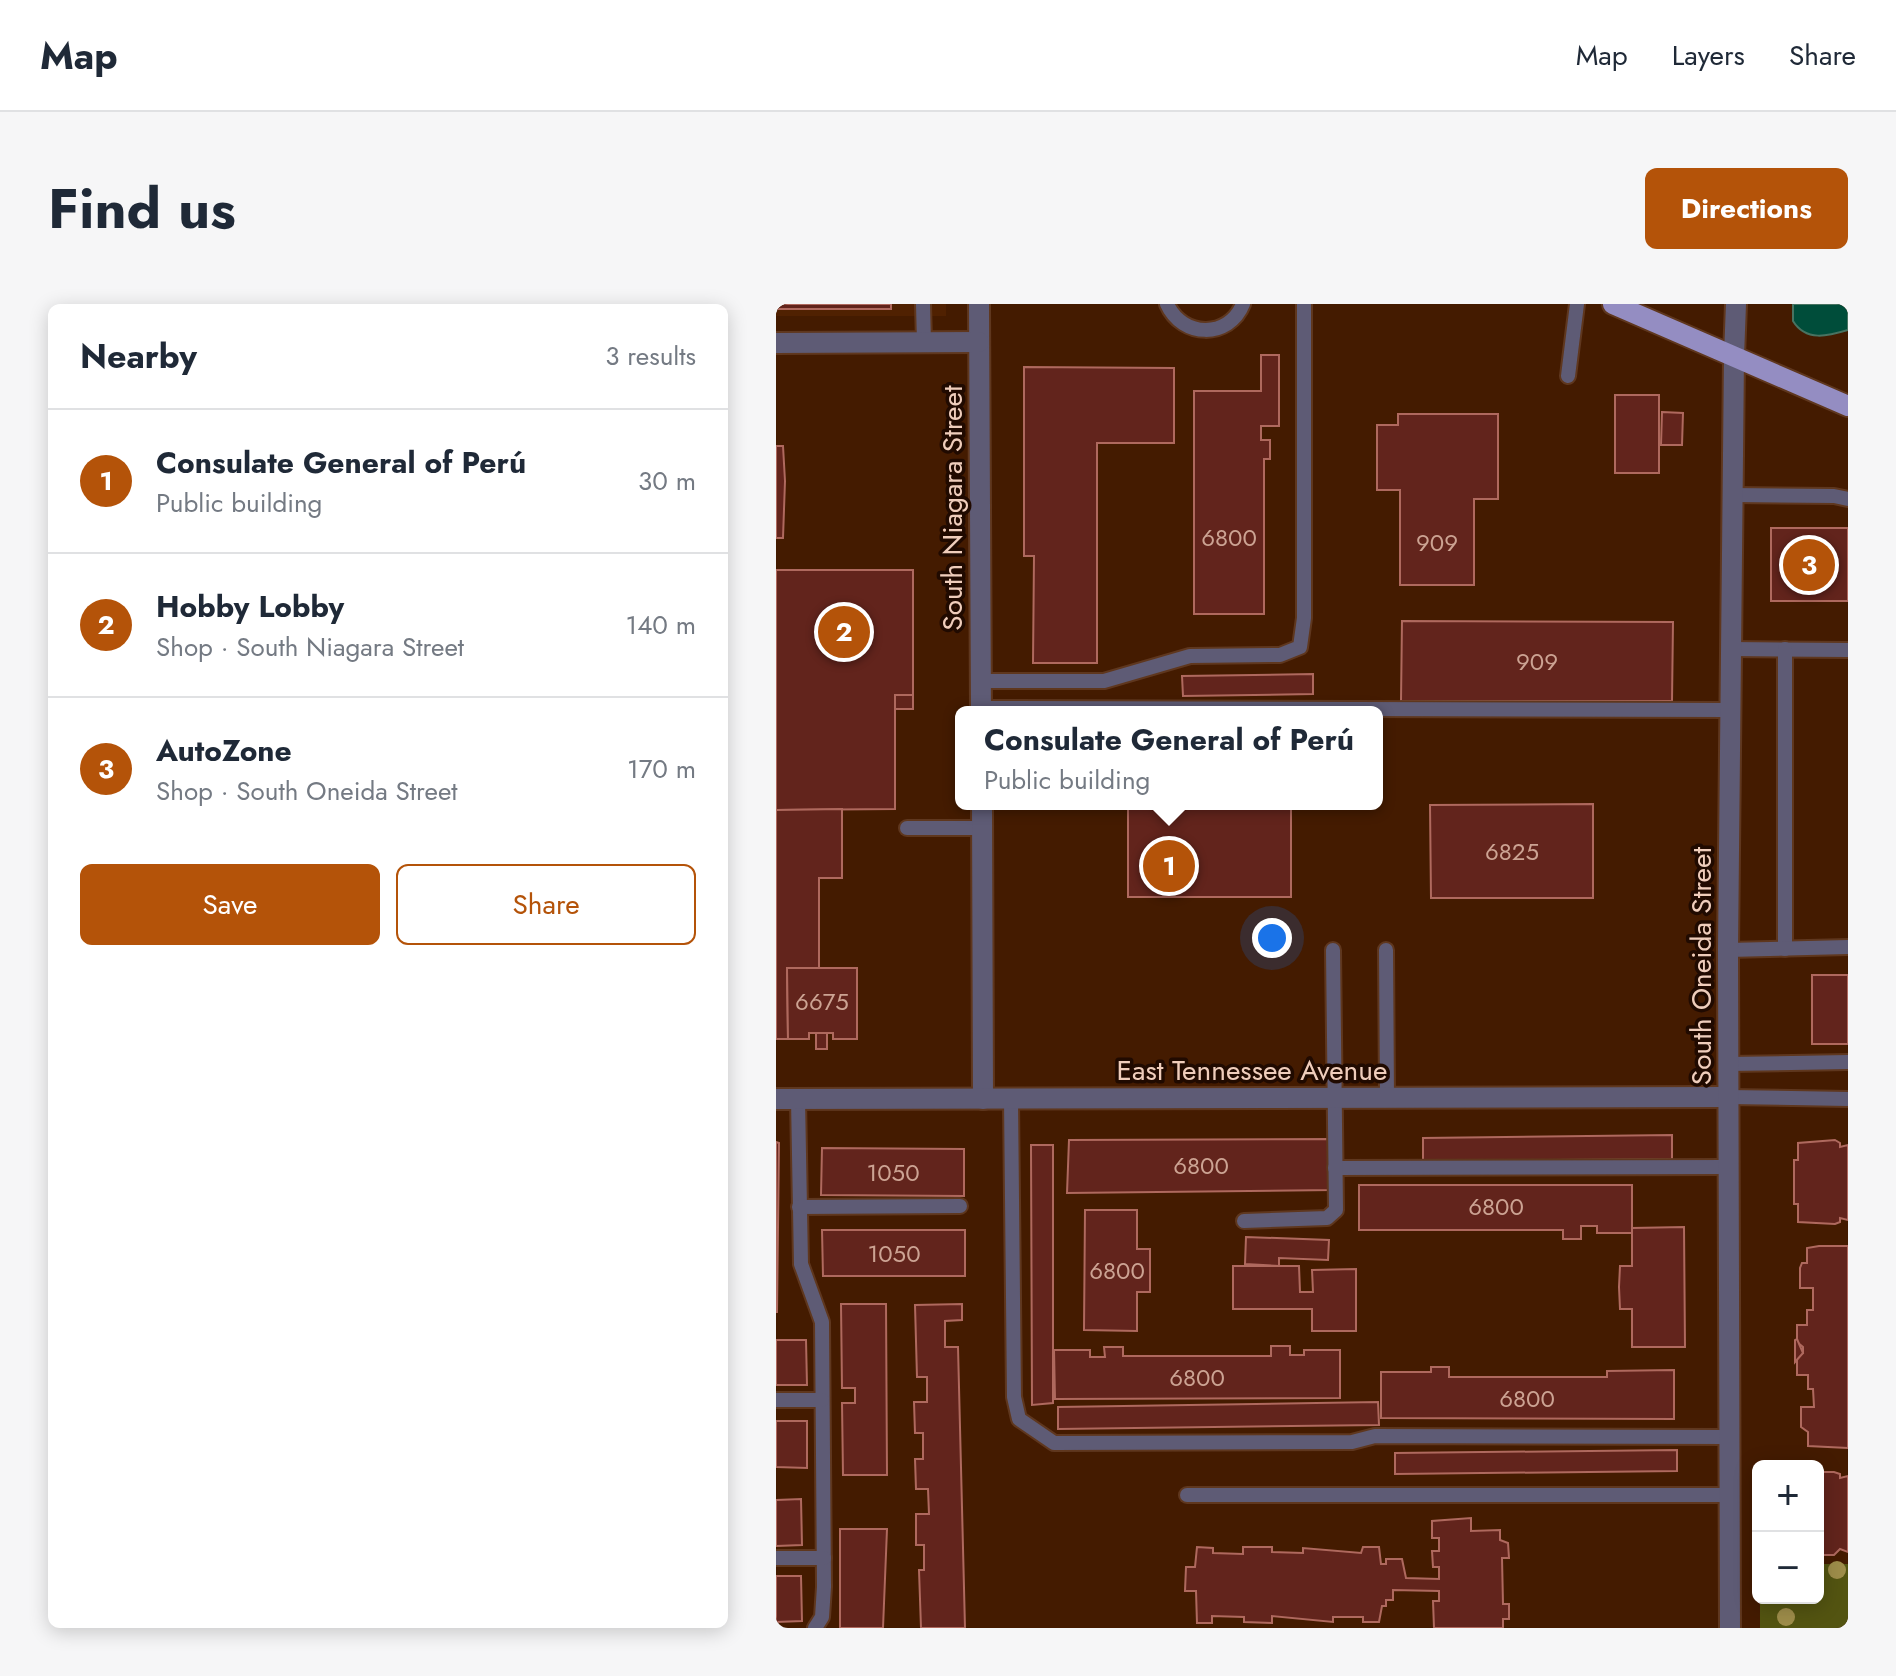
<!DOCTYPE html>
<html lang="en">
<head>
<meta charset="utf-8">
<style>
	:root { --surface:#fff; --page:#f6f6f7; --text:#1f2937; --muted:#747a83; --line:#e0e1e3; --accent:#b45309 }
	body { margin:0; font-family:Jost,sans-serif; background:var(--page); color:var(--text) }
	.controls { position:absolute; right:24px; bottom:24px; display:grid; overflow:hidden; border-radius:12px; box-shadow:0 4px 20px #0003 }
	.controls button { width:72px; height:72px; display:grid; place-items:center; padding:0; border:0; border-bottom:2px solid var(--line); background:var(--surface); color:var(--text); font:40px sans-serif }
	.you { position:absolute; left:496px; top:634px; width:28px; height:28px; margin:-20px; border:6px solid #fff; border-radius:50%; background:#1a73e8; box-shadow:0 0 0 12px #1a73e833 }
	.badge { display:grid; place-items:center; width:52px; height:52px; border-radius:50%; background:var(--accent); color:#fff; font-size:26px; font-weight:700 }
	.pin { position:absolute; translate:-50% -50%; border:4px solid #fff; box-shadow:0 2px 8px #0006 }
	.popup { position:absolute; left:179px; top:402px; width:428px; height:104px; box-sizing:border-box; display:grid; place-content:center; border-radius:12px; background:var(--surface); filter:drop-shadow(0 2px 6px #0005); font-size:26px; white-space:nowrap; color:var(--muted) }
	.popup b { font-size:30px; color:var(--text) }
	.popup::after { content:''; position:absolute; left:50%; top:100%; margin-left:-16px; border:16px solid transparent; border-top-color:var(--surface) }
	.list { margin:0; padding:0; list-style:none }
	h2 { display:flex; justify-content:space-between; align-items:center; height:104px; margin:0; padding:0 32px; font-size:34px }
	h2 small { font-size:26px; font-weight:400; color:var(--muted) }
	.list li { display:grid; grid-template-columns:52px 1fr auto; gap:24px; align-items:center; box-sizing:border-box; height:144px; padding:0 32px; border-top:2px solid var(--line) }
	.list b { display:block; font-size:30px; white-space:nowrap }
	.list p { margin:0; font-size:26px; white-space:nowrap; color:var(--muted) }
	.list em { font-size:26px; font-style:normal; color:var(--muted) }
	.actions { display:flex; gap:16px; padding:24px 32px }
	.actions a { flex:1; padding:18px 0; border:2px solid var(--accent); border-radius:12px; text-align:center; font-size:28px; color:var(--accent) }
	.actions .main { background:var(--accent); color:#fff }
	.map { position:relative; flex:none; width:1072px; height:1324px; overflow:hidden; border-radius:12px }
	header { display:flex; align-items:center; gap:48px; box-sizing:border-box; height:112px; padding:0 40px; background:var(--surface); border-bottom:2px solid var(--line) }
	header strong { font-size:38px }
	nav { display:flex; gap:44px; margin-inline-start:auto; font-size:28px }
	.intro { display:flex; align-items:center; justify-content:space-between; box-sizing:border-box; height:192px; padding:0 48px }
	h1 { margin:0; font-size:56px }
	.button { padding:20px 36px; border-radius:12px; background:var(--accent); color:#fff; font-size:28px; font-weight:700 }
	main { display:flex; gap:48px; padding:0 48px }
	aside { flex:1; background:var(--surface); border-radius:12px; box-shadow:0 4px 20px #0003 }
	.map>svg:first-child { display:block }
</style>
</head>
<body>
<header>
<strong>Map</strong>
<nav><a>Map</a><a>Layers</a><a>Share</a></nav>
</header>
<div class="intro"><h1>Find us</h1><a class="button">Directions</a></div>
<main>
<aside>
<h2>Nearby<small>3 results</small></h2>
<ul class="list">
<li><span class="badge">1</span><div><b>Consulate General of Perú</b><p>Public building</p></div><em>30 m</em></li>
<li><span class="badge">2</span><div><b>Hobby Lobby</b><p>Shop · South Niagara Street</p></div><em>140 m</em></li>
<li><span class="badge">3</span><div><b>AutoZone</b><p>Shop · South Oneida Street</p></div><em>170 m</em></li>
</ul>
<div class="actions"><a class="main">Save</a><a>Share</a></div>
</aside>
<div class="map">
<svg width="1072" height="1324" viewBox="0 0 1072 1324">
	<rect width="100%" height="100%" fill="#441b00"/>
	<rect fill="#502101" x="0" y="0" width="170" height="12"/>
	<path fill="#535411" d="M 1042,1260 L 1072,1260 L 1072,1324 L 984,1324 L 984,1294 L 1042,1294 Z"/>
	<path fill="#004d3a" stroke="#487361" stroke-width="2" d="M 1017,0 L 1072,0 L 1072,26 C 1052,32 1030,38 1017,17 Z"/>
	<g fill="#62241c" stroke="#af695e" stroke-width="2">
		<rect x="0" y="0" width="115" height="5"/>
		<path d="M 485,51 L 503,51 L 503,122 L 485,122 L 485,136 L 494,136 L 494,155 L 488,155 L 488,310 L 418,310 L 418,87 L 485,87 Z"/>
		<path d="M 248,63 L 398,64 L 398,139 L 321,139 L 321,359 L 257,359 L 258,252 L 248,252 Z"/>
		<rect x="839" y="91" width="44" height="78"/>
		<path d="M 886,108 L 907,109 L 906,141 L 885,141 Z"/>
		<path d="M 622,110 L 722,110 L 722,195 L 698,195 L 698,281 L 624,281 L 624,186 L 601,186 L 601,121 L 622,121 Z"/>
		<path d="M 0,142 L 7,142 L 9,177 L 7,234 L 0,234 Z"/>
		<rect x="995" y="224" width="77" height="73"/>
		<path d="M 0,266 L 137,266 L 137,391 L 119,391 L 119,505 L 0,506 Z"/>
		<path d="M 626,317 L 897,318 L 896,397 L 625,397 Z"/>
		<path d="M 537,370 L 537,390 L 407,392 L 406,372 Z"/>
		<rect x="119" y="391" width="18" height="14"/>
		<rect x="352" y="500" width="163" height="93"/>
		<path d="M 817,500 L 817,594 L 655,594 L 654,501 Z"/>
		<path d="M 66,505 L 66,574 L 43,574 L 43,664 L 11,664 L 12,735 L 0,735 L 0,506 Z"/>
		<path d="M 11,664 L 81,664 L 81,735 L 57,735 L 57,729 L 33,729 L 33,735 L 12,735 Z"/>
		<rect x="1036" y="671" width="36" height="69"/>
		<rect x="40" y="729" width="11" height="16"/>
		<path d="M 896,831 L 896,855 L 647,857 L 647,834 Z"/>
		<path d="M 557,835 L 557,886 L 291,889 L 293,836 Z"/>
		<path d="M 1059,836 L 1064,839 L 1064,843 L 1072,841 L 1072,916 L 1064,914 L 1064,918 L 1059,920 L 1022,918 L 1022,900 L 1018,900 L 1018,856 L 1022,856 L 1022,839 Z"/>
		<path d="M 0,838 L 3,839 L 1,1008 L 0,1008 Z"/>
		<path d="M 255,841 L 277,841 L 277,1099 L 256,1101 Z"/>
		<path d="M 46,844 L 188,845 L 188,892 L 45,891 Z"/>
		<path d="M 583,881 L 856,881 L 856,929 L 821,929 L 821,922 L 805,922 L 805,935 L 787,935 L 787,926 L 583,926 Z"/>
		<path d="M 309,906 L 361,906 L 361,945 L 374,945 L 374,988 L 361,988 L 361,1027 L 308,1026 Z"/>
		<path d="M 908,923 L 909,1043 L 856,1043 L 856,1005 L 844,1005 L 843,983 L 844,962 L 856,962 L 856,924 Z"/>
		<path d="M 46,926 L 189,926 L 189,972 L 47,972 Z"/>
		<path d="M 470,933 L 553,936 L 552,956 L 503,954 L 503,962 L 469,960 Z"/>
		<path d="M 1043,942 L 1072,942 L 1072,1144 L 1032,1142 L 1032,1128 L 1025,1123 L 1025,1103 L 1038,1103 L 1037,1085 L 1032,1085 L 1032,1071 L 1021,1071 L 1021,1053 L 1027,1049 L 1027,1043 L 1021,1038 L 1021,1021 L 1031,1021 L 1031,1006 L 1037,1006 L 1037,984 L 1024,984 L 1024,964 L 1026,959 L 1031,959 L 1031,944 Z"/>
		<path d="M 457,962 L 523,962 L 524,988 L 537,988 L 536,966 L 580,965 L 580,1027 L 536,1027 L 536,1005 L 457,1005 Z"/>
		<path d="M 65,1000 L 110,1000 L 111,1171 L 67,1171 L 66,1099 L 79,1099 L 79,1084 L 66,1084 Z"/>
		<path d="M 186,1000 L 186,1016 L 169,1017 L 169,1043 L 182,1043 L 189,1324 L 145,1324 L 143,1266 L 148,1266 L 148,1241 L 140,1241 L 140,1210 L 153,1210 L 152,1185 L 140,1185 L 139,1155 L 147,1155 L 147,1129 L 139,1129 L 138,1098 L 151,1098 L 151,1073 L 141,1073 L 139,1001 Z"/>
		<path d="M 1021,1035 L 1027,1049 L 1019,1058 L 1019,1036 Z"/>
		<path d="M 0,1036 L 30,1036 L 31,1081 L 0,1081 Z"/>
		<path d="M 495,1042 L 514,1042 L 514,1051 L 528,1051 L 528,1046 L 564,1046 L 564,1094 L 279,1095 L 278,1046 L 314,1046 L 314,1053 L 329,1053 L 328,1043 L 347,1043 L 347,1052 L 495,1052 Z"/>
		<path d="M 655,1063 L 673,1063 L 673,1073 L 831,1073 L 831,1067 L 898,1066 L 898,1115 L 605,1114 L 605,1068 L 655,1068 Z"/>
		<path d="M 602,1098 L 603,1121 L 282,1125 L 282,1103 Z"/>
		<path d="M 0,1117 L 31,1117 L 31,1164 L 0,1163 Z"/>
		<path d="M 901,1146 L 901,1167 L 619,1170 L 619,1149 Z"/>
		<path d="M 1042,1168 L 1058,1168 L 1064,1170 L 1064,1174 L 1072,1172 L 1072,1248 L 1064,1245 L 1058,1251 L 1042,1251 Z"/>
		<path d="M 25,1195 L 26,1241 L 0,1242 L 0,1196 Z"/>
		<path d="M 695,1214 L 695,1227 L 724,1226 L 724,1236 L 732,1239 L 733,1254 L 726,1254 L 727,1300 L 733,1300 L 733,1315 L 727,1315 L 727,1324 L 658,1324 L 657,1297 L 663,1297 L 663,1287 L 617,1286 L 617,1296 L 610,1296 L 610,1302 L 606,1302 L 603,1318 L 587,1318 L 587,1313 L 557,1313 L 557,1318 L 496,1312 L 496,1319 L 468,1318 L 468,1313 L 436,1312 L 436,1319 L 421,1319 L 420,1287 L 409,1287 L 410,1263 L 419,1263 L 421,1243 L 437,1244 L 437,1249 L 467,1250 L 467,1243 L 496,1243 L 496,1248 L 527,1249 L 527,1244 L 585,1249 L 587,1243 L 603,1243 L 605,1260 L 610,1260 L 610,1255 L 626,1255 L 630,1274 L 663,1275 L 663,1263 L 657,1263 L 656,1247 L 663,1247 L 663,1234 L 656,1234 L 656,1217 Z"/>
		<path d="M 64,1225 L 111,1225 L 107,1324 L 64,1324 Z"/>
		<path d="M 0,1272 L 25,1272 L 26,1317 L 0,1318 Z"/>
	</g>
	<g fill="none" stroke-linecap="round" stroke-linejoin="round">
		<g stroke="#5f371e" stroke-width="18">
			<g id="service">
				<path d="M 147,0 L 148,38"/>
				<path d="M 391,0 C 406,34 453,35 467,0"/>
				<path d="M 792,72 L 801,0"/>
				<path d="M 956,191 L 1058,192 L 1072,195"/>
				<path d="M 955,345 L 1072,346"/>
				<path d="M 1009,345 L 1009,645"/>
				<path d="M 205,377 L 328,377 L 414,352 L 504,351 L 524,343 L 528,314 L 528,0"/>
				<path d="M 205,404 L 955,406"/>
				<path d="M 131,524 L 206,524"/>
				<path d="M 610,646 L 611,794"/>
				<path d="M 952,646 L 1072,643"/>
				<path d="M 952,760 L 1072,758"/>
				<path d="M 952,793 L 1072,795"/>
				<path d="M 22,795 L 25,960 L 46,1018 L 48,1283 L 46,1313 L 39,1324"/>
				<path d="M 235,795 L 238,1093 L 243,1115 L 278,1139 L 576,1138 L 599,1132 L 954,1133"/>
				<path d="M 559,864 L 953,863"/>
				<path d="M 23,903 L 184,902"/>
				<path d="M 468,917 L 551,914 L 560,906 L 557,646"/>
				<path d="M 0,1096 L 46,1096"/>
				<path d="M 411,1191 L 954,1191"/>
				<path d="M 0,1254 L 48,1254"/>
			</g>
		</g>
		<g stroke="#5f371e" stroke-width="24">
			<g id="minor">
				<path d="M 203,0 L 205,408"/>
				<path d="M 0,39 L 203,38"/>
				<path d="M 958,52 L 960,0"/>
				<path d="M 206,500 L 207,795"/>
			</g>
		</g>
		<g stroke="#5f371e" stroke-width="24">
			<g id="tertiary">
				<path d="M 0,795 L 952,793"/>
				<path d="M 954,1324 L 952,646 L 958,52"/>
			</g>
		</g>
		<g stroke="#5f371e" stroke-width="24">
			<path id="primary" d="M 837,0 L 1072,102"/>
		</g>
		<use href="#service" stroke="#5e5b75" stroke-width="14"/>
		<use href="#minor" stroke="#5e5b75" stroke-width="20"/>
		<use href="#tertiary" stroke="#5e5b75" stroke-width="20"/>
		<use href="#primary" stroke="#948dc2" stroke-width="20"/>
	</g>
	<g fill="#9e8d4a">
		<circle cx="1061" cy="1266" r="9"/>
		<circle cx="1010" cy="1313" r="9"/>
	</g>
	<g text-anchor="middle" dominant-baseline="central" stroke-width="7" stroke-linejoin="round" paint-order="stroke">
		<g font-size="24" fill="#cca393">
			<text x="453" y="233">6800</text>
			<text x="661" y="238">909</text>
			<text x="761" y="357">909</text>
			<text x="736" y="547">6825</text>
			<text x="46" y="697">6675</text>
			<text x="425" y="861">6800</text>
			<text x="117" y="868">1050</text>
			<text x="720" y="902">6800</text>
			<text x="118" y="949">1050</text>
			<text x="341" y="966">6800</text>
			<text x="421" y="1073">6800</text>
			<text x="751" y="1094">6800</text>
		</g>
		<g font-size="28" fill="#efcdbb" stroke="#200a00">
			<text transform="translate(176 204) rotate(-90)">South Niagara Street</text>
			<text transform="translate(925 662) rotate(-90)">South Oneida Street</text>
			<text x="476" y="766">East Tennessee Avenue</text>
		</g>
	</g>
</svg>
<div class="controls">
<button>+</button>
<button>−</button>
</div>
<div class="you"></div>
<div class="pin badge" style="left:393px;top:562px">1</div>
<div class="popup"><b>Consulate General of Perú</b>Public building</div>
<div class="pin badge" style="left:68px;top:328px">2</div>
<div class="pin badge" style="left:1033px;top:261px">3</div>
</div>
</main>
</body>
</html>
